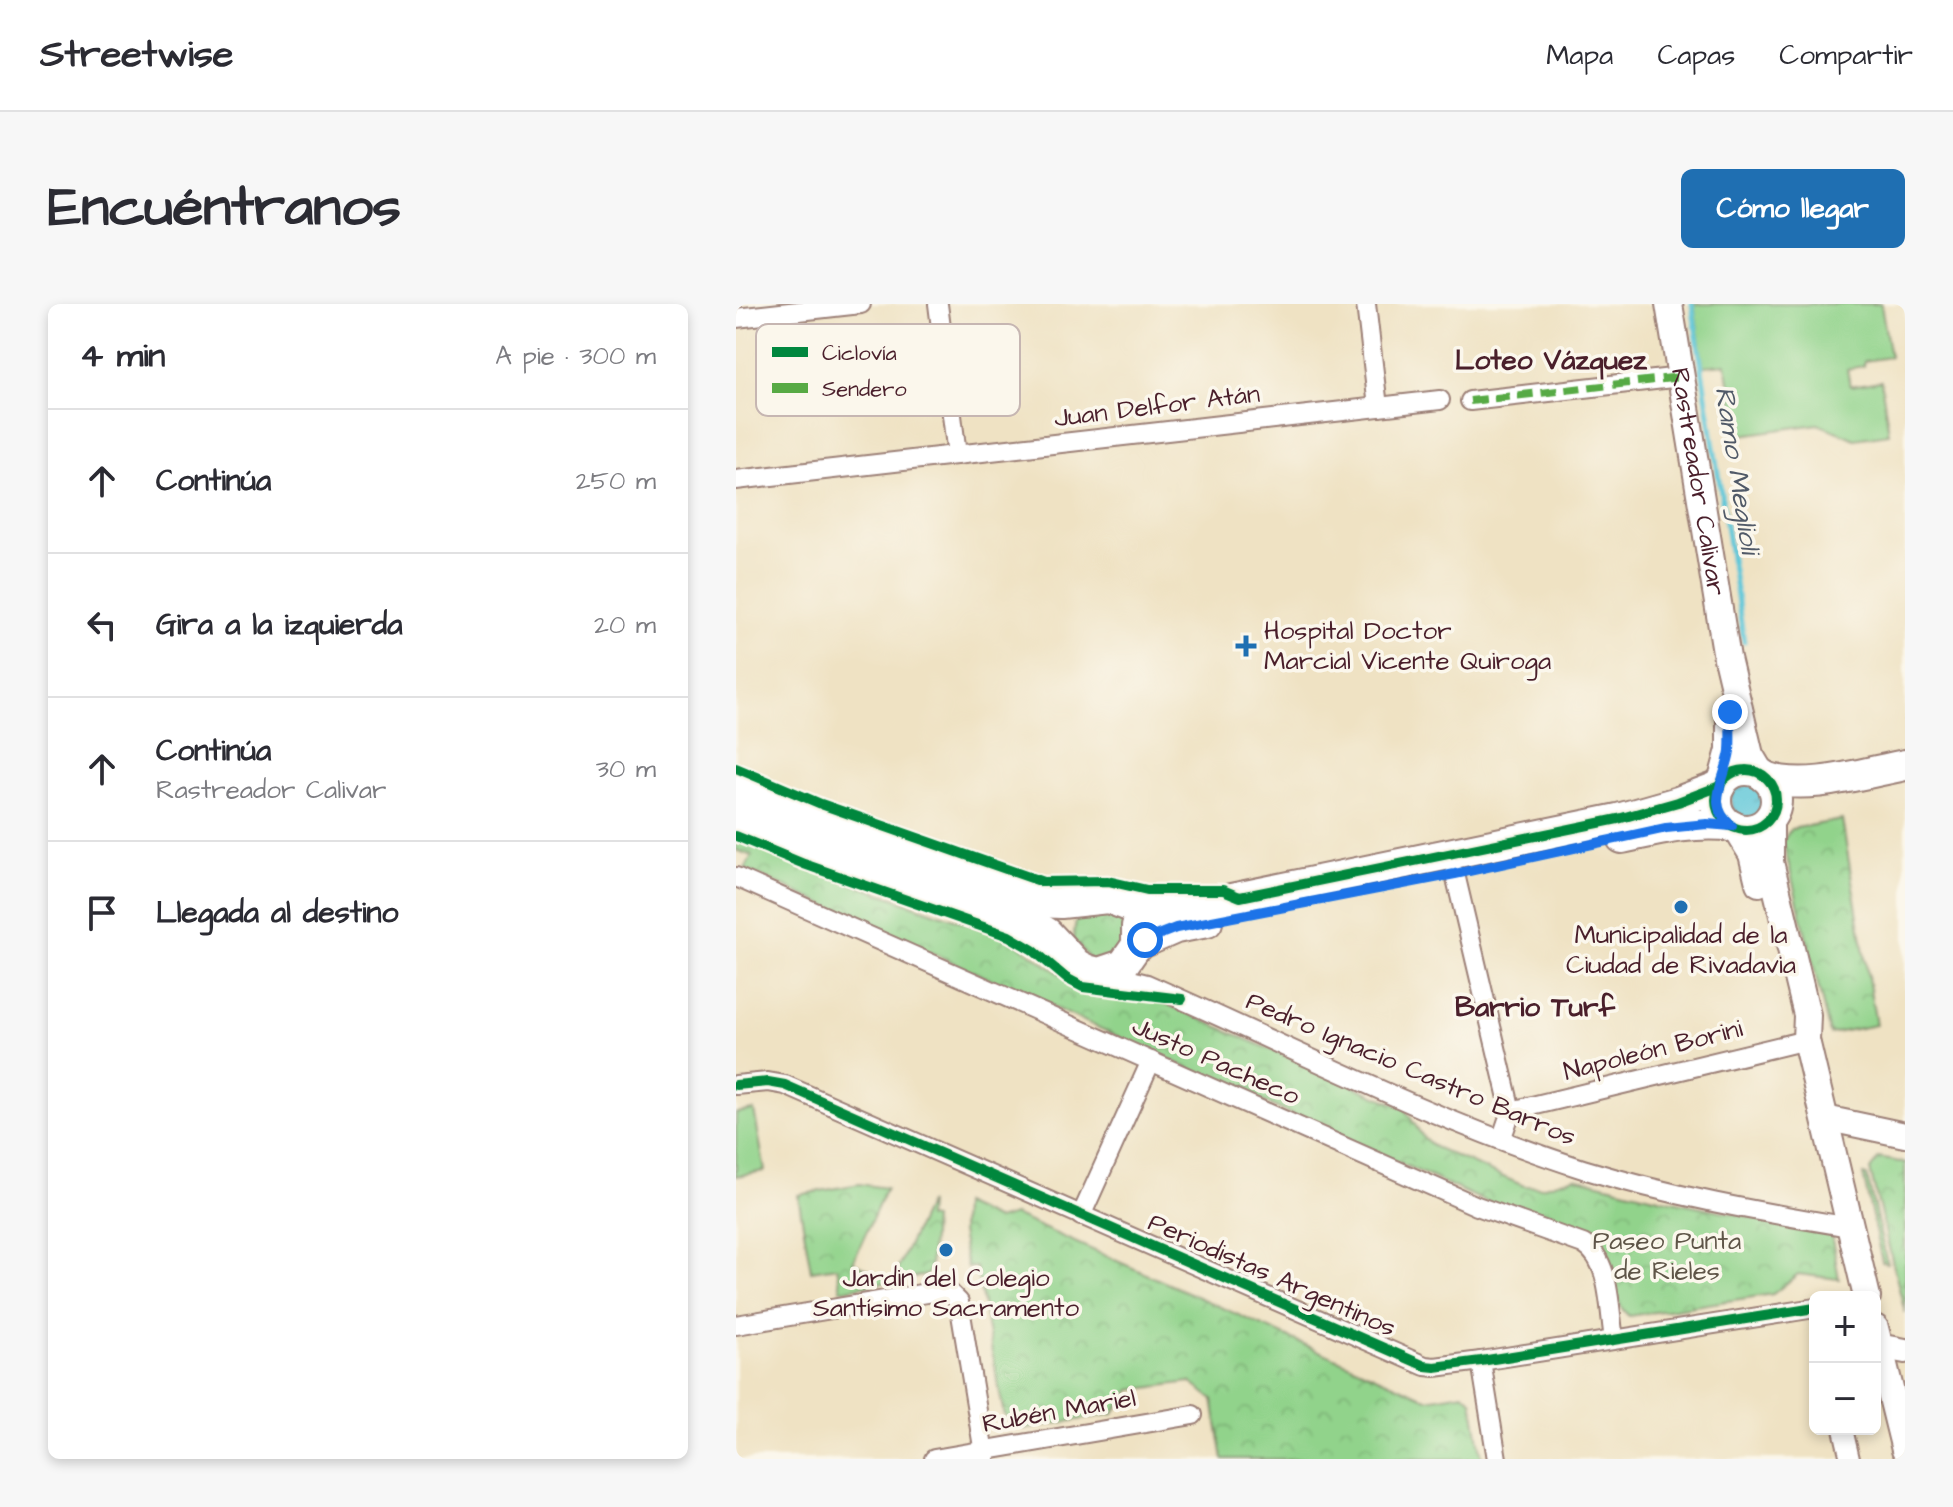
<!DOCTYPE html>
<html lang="es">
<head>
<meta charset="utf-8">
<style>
	:root { --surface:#fff; --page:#f7f7f7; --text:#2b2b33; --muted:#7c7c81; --line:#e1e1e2; --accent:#1f6fb2 }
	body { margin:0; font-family:"Architects Daughter",sans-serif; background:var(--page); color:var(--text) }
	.controls { position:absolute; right:24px; bottom:24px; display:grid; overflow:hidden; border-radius:12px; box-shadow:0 4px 12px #0003 }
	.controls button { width:72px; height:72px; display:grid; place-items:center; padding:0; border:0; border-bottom:2px solid var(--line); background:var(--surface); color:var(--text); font:40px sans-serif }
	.stop { position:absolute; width:24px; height:24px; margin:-18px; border:6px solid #1a73e8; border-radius:50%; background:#fff }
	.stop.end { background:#1a73e8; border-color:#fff; box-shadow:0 2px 8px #0008 }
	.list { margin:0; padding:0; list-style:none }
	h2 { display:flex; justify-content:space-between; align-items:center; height:104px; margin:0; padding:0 32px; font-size:34px }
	h2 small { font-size:26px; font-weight:400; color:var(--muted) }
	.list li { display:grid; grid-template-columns:52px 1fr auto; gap:24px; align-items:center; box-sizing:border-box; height:144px; padding:0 32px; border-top:2px solid var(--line) }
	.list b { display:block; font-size:30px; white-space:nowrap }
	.list p { margin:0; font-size:26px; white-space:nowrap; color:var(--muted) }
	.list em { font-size:26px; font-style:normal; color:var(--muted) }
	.icon { flex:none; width:44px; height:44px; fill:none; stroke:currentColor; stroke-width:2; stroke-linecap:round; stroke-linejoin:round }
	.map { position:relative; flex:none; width:1169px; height:1155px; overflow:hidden; border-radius:12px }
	header { display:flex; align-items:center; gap:48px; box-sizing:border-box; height:112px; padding:0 40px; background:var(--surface); border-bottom:2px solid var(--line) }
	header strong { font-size:38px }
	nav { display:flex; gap:44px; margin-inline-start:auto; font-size:28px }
	.intro { display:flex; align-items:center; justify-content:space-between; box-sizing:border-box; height:192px; padding:0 48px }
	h1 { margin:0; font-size:56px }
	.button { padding:20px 36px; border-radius:12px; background:var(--accent); color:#fff; font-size:28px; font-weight:700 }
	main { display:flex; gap:48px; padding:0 48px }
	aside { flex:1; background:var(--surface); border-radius:12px; box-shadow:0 4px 12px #0003 }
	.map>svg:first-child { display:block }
</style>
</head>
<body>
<header>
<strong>Streetwise</strong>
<nav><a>Mapa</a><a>Capas</a><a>Compartir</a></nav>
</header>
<div class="intro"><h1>Encuéntranos</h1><a class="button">Cómo llegar</a></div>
<main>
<aside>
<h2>4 min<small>A pie · 300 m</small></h2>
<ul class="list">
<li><svg class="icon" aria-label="ahead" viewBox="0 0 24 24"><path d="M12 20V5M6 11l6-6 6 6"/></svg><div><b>Continúa</b></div><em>250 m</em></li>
<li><svg class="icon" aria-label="left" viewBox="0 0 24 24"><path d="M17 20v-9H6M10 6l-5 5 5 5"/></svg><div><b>Gira a la izquierda</b></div><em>20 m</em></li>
<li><svg class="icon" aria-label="ahead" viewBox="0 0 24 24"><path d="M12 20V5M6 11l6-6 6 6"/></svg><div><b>Continúa</b><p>Rastreador Calivar</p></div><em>30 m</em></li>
<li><svg class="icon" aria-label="arrive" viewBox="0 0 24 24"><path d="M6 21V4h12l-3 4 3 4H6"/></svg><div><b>Llegada al destino</b></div></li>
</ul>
</aside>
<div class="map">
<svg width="1169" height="1155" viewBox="0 0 1169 1155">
	<defs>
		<pattern id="park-crowns" width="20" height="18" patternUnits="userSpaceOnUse" patternTransform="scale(2)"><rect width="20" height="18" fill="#91d38b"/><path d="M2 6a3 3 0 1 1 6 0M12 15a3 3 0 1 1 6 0" fill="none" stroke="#7fb578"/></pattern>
		<pattern id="water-ripples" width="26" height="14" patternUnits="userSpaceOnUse" patternTransform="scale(2)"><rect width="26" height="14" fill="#5ec7d9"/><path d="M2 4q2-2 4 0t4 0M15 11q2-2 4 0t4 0" fill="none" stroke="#53aaba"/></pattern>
	</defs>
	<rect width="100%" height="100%" fill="#fbf7ec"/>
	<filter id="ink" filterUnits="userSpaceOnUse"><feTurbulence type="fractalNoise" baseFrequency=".0125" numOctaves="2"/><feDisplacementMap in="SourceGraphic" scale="16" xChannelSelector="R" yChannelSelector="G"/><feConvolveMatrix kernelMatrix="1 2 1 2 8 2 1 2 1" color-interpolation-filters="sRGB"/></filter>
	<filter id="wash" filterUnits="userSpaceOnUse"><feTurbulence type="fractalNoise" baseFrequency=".006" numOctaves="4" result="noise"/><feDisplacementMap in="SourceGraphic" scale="32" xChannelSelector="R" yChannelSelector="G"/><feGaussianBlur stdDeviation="1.8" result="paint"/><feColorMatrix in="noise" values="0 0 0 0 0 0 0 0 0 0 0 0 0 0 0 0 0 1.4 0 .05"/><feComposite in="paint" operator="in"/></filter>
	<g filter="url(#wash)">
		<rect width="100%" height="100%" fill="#efe2c3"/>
		<g fill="#91d38b" stroke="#6e795b" stroke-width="2">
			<path d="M 958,0 L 1145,0 L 1154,53 L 1128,57 L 1128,62 L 1111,65 L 1114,82 L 1145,77 L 1153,130 L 1119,135 L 1082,120 L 998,132 L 992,102 L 997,100 L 990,60 L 967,62 Z"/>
			<path d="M 18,806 L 29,867 L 0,872 L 0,809 Z"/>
			<path d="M 1127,871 L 1131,872 L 1151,959 L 1146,958 Z"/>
		</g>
		<g fill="url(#park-crowns)" stroke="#6e795b" stroke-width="2">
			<path d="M 1106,516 L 1140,721 L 1094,730 L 1047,537 L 1055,525 Z"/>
			<path d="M 0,534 L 74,565 L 273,634 L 344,684 L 417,694 L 668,804 L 687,833 L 698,843 L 788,882 L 805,883 L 839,873 L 931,896 L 1095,929 L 1103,975 L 1062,970 L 1037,990 L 893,1012 C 871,995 885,958 862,937 L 744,895 L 9,565 L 16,552 L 0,546 Z"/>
			<path d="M 353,605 L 386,612 C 395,628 388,637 380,653 L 354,656 L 337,635 L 340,617 Z"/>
			<path d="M 1143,854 L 1169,859 L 1169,1009 L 1134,866 Z"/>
			<path d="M 123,880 L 150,884 L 117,958 L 156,977 L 192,899 L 191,914 L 197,915 L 194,965 L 191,971 L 105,986 L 101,963 L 75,967 L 62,891 Z"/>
			<path d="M 226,900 L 261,916 L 278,911 L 691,1095 L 727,1089 L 736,1096 L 746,1155 L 487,1155 L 477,1095 L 454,1078 L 395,1086 L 377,1110 L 288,1125 L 268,1111 L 240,963 L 231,964 L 225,928 Z"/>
		</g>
		<circle fill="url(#water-ripples)" stroke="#547382" stroke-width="2" cx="1013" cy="496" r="18"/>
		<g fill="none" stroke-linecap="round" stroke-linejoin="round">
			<path stroke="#5ec7d9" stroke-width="5" d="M 956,0 L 1008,338"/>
		</g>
	</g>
	<g filter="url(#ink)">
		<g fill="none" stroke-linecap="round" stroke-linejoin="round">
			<g stroke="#9c8077" stroke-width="22">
				<g id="minor">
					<path d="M 202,0 L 221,151"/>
					<path d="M 630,0 L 642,103"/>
					<path d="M 0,14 L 125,0"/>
					<path d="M 734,97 L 945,73"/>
					<path d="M 0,176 L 704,96"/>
					<path d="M 719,570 L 775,807 L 765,836"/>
					<path d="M 0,573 L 741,902 L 847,940 C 875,955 873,1007 878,1035"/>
					<path d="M 371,670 L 411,680 C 555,743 697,817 847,865 C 935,892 1023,908 1114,923"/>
					<path d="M 0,781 L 32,778 L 49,781 L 689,1062 L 699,1063 L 745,1057 L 1079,1004"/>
					<path d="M 775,807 L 1070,736"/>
					<path d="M 345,912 L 415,757"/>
					<path d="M 0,1021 L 197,988 L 213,988 L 223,998 L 249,1155"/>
					<path d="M 745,1057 L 761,1155"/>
					<path d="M 1107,1125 L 1114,1155"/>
					<path d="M 198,1155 L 457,1111"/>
				</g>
			</g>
			<g stroke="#9c8077" stroke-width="28">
				<g id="tertiary">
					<path d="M 1089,814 L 1169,831"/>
					<path d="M 1143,1042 L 1169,1047"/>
				</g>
			</g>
			<g stroke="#9c8077" stroke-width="30">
				<g id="secondary">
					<path id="s1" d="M 933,0 L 991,354 L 1014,451 L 1026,471"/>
					<path d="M 985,479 L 994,446 L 994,410"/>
					<path d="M 1034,516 L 1034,558 L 1071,711 L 1070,736 L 1131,993"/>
					<path d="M 1000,524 L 1016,550 L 1023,579"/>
					<path d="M 1139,1024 L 1169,1146"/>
				</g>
			</g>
			<g stroke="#9c8077" stroke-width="34">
				<g id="primary">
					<circle cx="1010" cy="496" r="30"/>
					<path d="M 1029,473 C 1069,488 1127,469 1169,461"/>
					<path d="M 0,485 L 74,516 L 303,598 L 325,599 L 372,594 L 401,605 L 415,607 L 471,600 L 882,515 L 942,498 L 984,482"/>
					<path d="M 0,511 L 98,550 L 282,612 L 311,629 L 341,661 L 351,666 L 363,669 L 387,661 L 401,641 L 401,622"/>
					<path d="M 886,534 C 923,526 958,517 996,522"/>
					<path d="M 401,641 L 440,624 L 471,618"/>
				</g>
			</g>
			<use href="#minor" stroke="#fff" stroke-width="18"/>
			<use href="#tertiary" stroke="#fff" stroke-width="24"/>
			<use href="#secondary" stroke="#fff" stroke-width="26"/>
			<use href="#primary" stroke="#fff" stroke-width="30"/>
			<path stroke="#57aa44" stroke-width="8" stroke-dasharray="16 8" stroke-linecap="butt" d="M 734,97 L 945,73"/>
			<g stroke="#fbf7ec" stroke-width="15">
				<g id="cycleway">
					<path d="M 0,464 L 85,500 L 307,578 L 372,577 L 411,586 L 487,586 L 504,593 L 882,515 L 942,498 L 984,482"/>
					<circle cx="1010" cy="496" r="30"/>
					<path d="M 0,532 L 68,560 L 273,632 L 297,646 L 330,674 L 347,683 L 446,695"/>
					<path d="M 0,781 L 32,778 L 49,781 L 689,1062 L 699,1063 L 745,1057 L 1079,1004"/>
				</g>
			</g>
			<use href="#cycleway" stroke="#00873e" stroke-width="10"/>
		</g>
	</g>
	<g fill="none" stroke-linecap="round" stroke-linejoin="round" filter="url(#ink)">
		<path stroke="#1a73e8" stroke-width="10" d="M 409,636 L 440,624 L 719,570 L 930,524 L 971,520 L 996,522 C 968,501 990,475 994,447 C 995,434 994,421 994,408"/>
	</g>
	<g fill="#1f6fb2" stroke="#fbf7ec" stroke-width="3">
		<path d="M506 330h8v8h8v8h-8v8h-8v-8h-8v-8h8z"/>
		<circle cx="945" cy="603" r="8"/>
		<circle cx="210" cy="946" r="8"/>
	</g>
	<g text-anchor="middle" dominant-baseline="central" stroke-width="7" stroke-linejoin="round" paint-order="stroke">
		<g font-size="26" fill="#4a1f2b" stroke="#fbf7ec">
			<text transform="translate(421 102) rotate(-7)">Juan Delfor Atán</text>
			<text stroke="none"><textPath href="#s1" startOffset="180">Rastreador Calivar</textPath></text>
			<text transform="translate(917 746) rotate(-14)">Napoleón Borini</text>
			<text transform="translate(480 757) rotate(24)">Justo Pacheco</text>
			<text transform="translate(675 765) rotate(23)">Pedro Ignacio Castro Barros</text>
			<text transform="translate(536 971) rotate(24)">Periodistas Argentinos</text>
			<text transform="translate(323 1107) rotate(-10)">Rubén Mariel</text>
		</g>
		<g font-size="26" fill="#4a1f2b" stroke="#fbf7ec">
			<text x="528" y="327" text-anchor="start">Hospital Doctor<tspan x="528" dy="30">Marcial Vicente Quiroga</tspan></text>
			<text x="945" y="631">Municipalidad de la<tspan x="945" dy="30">Ciudad de Rivadavia</tspan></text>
			<text x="210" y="974">Jardin del Colegio<tspan x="210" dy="30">Santísimo Sacramento</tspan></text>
		</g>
		<g font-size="26" fill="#5f5548" stroke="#fbf7ec">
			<text x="931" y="937">Paseo Punta<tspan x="931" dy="30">de Rieles</tspan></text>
		</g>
		<g font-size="28" font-weight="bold" fill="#4a1f2b" stroke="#fbf7ec">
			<text x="815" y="56">Loteo Vázquez</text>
			<text x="799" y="703">Barrio Turf</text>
		</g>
		<g font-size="28" font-style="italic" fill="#515a68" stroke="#fbf7ec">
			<text transform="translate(1001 166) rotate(81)">Ramo Meglioli</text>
		</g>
	</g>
	<rect x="20" y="20" width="264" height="92" rx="12" fill="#fbf7ec" stroke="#c6b6b2" stroke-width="2"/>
	<rect x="36" y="43" width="36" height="10" fill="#00873e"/>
	<rect x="36" y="79" width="36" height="10" fill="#57aa44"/>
	<g font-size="22" fill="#4a1f2b">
		<text x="86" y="56">Ciclovía</text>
		<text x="86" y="92">Sendero</text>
	</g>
</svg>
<div class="controls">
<button>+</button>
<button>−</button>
</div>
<div class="stop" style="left:409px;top:636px"></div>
<div class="stop end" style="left:994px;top:408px"></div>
</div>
</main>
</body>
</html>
